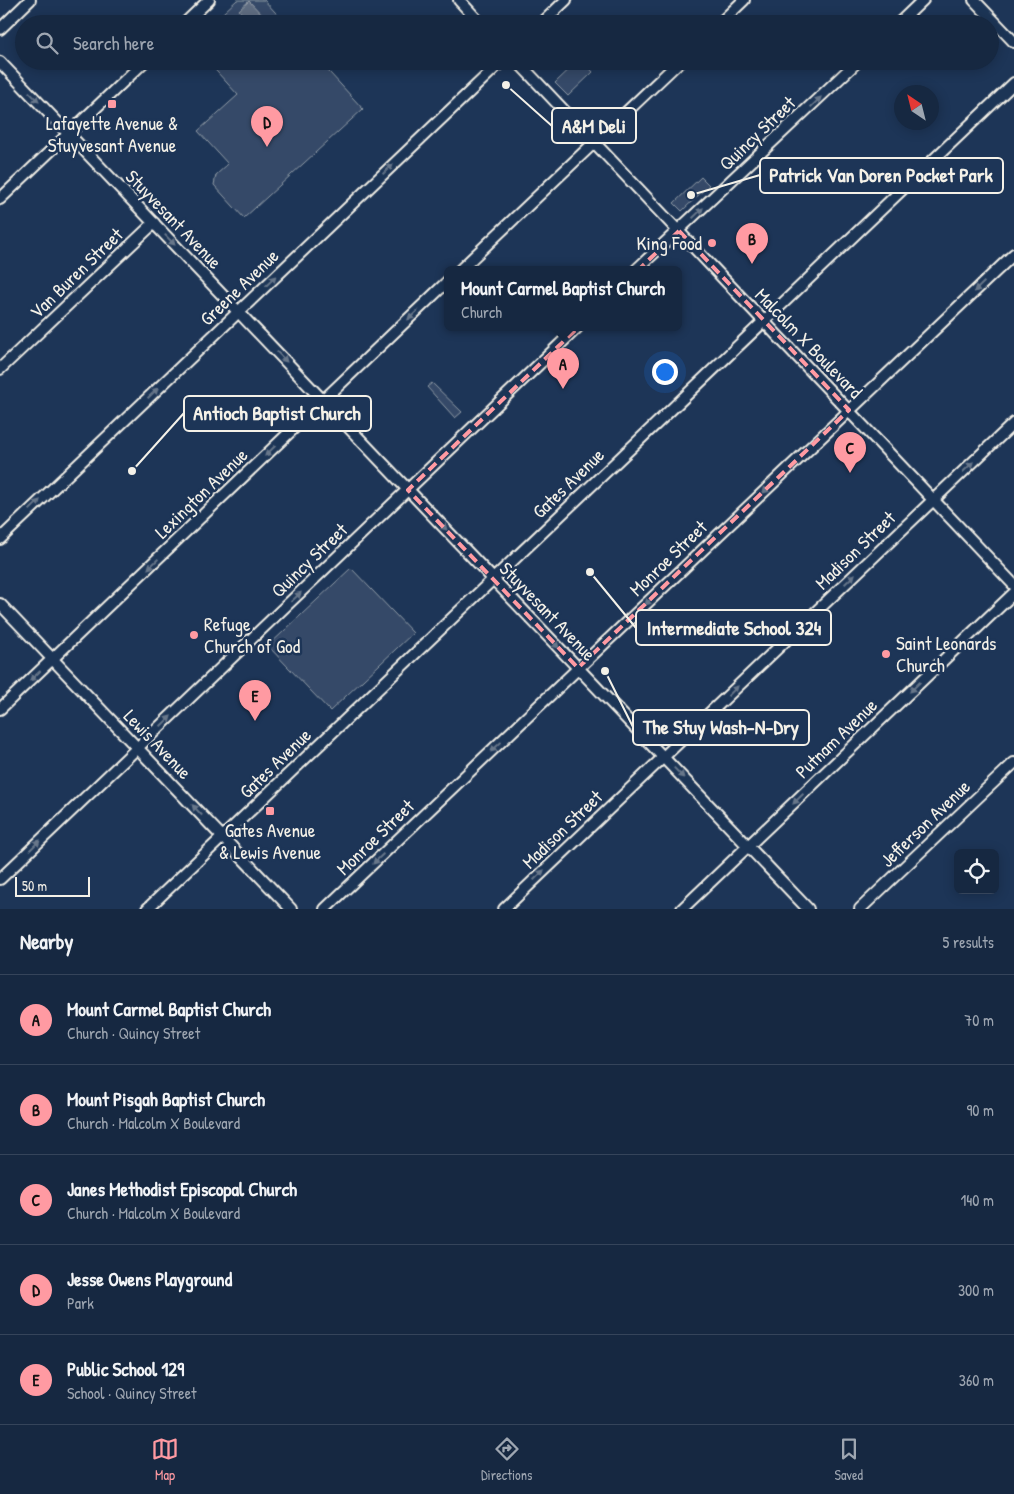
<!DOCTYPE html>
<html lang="en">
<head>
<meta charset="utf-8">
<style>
	:root { --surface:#162841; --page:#1f3048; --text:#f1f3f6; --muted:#9ea6b1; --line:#35445a; --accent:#ff9aa2 }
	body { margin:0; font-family:"Patrick Hand",sans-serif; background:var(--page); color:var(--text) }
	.controls { position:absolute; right:15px; bottom:15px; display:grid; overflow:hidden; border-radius:8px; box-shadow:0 2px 12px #0003 }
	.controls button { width:45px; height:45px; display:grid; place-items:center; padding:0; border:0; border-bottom:1px solid var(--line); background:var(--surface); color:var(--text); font:25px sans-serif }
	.compass { position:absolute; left:894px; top:85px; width:45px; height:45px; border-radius:50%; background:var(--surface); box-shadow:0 2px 12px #0003; rotate:325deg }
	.scale { position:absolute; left:15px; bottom:12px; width:75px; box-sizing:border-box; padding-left:5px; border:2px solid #f4f1e8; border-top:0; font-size:14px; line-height:18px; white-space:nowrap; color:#f4f1e8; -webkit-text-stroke:4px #1d3557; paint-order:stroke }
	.you { position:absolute; left:664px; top:371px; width:18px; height:18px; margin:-12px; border:4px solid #fff; border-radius:50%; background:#1a73e8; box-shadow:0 0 0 8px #1a73e833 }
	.badge { display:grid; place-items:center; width:32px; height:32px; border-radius:50%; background:var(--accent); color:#111; font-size:16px; font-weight:700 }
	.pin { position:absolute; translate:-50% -41px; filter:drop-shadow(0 1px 2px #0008) }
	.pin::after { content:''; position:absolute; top:26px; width:18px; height:15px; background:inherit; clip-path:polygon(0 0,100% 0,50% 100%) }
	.popup { position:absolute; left:444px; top:266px; width:238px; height:65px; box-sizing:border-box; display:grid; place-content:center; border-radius:8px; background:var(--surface); filter:drop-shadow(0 1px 4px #0005); font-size:16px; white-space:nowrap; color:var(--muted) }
	.popup b { font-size:19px; color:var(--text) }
	.popup::after { content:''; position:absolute; left:50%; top:100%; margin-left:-10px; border:10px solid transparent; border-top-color:var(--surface) }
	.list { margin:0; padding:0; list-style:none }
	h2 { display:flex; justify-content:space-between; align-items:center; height:65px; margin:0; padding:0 20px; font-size:21px }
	h2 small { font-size:16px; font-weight:400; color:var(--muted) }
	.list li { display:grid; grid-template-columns:32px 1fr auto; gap:15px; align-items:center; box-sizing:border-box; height:90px; padding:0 20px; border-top:1px solid var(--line) }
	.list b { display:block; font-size:19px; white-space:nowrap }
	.list p { margin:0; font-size:16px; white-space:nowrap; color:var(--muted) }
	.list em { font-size:16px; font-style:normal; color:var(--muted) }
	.icon { flex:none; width:28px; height:28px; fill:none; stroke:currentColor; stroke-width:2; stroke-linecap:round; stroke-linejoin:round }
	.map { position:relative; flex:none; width:1014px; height:909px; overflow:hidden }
	.search { position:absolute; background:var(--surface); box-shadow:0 2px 12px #0003; left:15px; right:15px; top:15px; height:55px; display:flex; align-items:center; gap:12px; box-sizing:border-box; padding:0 18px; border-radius:28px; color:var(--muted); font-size:19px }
	.sheet { height:515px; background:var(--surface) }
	nav { display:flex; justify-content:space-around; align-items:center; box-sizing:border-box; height:70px; border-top:1px solid var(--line); background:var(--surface); font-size:14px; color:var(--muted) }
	nav a { display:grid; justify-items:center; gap:2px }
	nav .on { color:var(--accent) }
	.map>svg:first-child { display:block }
</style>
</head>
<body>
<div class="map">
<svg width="1014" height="909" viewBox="0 0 1014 909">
	<rect width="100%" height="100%" fill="#1d3557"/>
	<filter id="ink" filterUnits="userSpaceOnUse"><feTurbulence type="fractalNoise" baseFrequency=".02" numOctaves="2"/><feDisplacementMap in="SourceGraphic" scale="10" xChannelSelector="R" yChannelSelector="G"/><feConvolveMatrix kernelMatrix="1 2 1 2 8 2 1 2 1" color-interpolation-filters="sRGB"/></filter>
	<g filter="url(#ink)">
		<g fill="#354a67" stroke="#949ea8">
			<path d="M 237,0 L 264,0 L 286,24 L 211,24 Z"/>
			<path d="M 207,61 L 319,61 L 363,109 L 244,218 L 214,185 L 216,175 L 228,164 L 198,131 L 238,95 Z"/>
			<path d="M 578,61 L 583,61 L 593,72 L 568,96 L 555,83 Z"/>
			<path d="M 701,177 L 709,185 L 682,211 L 674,203 Z"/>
			<path d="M 432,383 L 462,412 L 455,418 L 427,387 Z"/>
			<path d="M 351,568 L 413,633 L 330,711 L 268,646 Z"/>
		</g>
		<path fill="#5e6d82" stroke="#9aa2ab" d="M 249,1 L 266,19 L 260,24 L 251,24 L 239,10 Z"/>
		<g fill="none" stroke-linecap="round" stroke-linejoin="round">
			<g stroke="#f4f1e8" stroke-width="14">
				<g id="minor">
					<path d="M 459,0 L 481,24"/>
					<path d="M 974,0 L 1014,42"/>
					<path d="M 184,24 L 209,0"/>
					<path d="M 541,24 L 566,0"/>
					<path d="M 719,24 L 744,0"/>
					<path d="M 898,24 L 923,0"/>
					<path d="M 0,29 L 30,0"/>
					<path d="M 517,61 L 1014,585"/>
					<path d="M 0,62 L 808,909"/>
					<path d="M 0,199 L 145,61"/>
					<path d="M 460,270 L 680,61"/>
					<path d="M 636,270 L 858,61"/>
					<path d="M 0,369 L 154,223"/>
					<path d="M 0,539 L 502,61"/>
					<path d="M 0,604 L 291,909"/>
					<path d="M 0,709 L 448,281"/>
					<path d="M 0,879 L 577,328"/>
					<path d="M 147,909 L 1014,83"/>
					<path d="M 325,909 L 1014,254"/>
					<path d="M 504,909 L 1014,423"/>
					<path d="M 682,909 L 1014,593"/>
					<path d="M 860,909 L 1014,763"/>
				</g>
			</g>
			<use href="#minor" stroke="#1d3557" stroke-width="10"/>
		</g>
		<defs><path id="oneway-solid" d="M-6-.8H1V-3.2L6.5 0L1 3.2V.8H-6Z" transform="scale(1.25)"/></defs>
		<g fill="#68778a">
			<use href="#oneway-solid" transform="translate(34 97) rotate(46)"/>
			<use href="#oneway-solid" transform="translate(816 102) rotate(-44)"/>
			<use href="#oneway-solid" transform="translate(388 169) rotate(-44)"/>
			<use href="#oneway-solid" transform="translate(698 213) rotate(-44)"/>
			<use href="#oneway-solid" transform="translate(170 240) rotate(46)"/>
			<use href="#oneway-solid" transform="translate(271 281) rotate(-44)"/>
			<use href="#oneway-solid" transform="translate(979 287) rotate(136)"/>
			<use href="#oneway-solid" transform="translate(413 315) rotate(137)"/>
			<use href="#oneway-solid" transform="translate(282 357) rotate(46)"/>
			<use href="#oneway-solid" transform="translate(153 393) rotate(-44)"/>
			<use href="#oneway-solid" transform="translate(270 451) rotate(136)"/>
			<use href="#oneway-solid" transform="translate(968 467) rotate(-44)"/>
			<use href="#oneway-solid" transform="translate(768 488) rotate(136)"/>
			<use href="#oneway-solid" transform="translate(35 505) rotate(-44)"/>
			<use href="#oneway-solid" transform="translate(442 525) rotate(46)"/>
			<use href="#oneway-solid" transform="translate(153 564) rotate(136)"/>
			<use href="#oneway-solid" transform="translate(850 579) rotate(-44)"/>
			<use href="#oneway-solid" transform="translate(296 597) rotate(-43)"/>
			<use href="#oneway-solid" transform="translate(650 600) rotate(136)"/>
			<use href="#oneway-solid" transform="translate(554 643) rotate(46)"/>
			<use href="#oneway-solid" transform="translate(35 676) rotate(137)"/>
			<use href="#oneway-solid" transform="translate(915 687) rotate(136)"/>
			<use href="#oneway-solid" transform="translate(733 691) rotate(-44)"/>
			<use href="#oneway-solid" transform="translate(166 721) rotate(-44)"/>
			<use href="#oneway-solid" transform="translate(496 747) rotate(137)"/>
			<use href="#oneway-solid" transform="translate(679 773) rotate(46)"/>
			<use href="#oneway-solid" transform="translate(798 799) rotate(136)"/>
			<use href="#oneway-solid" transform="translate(197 810) rotate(-133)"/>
			<use href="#oneway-solid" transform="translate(35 845) rotate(-44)"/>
			<use href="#oneway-solid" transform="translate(378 859) rotate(136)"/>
			<use href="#oneway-solid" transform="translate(539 875) rotate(-44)"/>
		</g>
	</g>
	<path fill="none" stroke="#ff9aa2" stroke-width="4" stroke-dasharray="10 6" stroke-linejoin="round" d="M 679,231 L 849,410 L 578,668 L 408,490 Z"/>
	<g fill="#ff9aa2" stroke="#1d3557" stroke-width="2">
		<rect x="107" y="99" width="10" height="10" rx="2.5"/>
		<circle cx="712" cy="243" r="5"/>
		<circle cx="194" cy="635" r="5"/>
		<circle cx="886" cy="654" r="5"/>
		<rect x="265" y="806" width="10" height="10" rx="2.5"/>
	</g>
	<g text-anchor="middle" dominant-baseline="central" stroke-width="5" stroke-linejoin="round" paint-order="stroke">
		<g font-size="19" fill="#f4f1e8" stroke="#1d3557">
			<text x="112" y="123">Lafayette Avenue &amp;<tspan x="112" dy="22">Stuyvesant Avenue</tspan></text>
			<text x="702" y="243" text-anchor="end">King Food</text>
			<text x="204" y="624" text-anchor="start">Refuge<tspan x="204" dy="22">Church of God</tspan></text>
			<text x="896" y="643" text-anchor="start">Saint Leonards<tspan x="896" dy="22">Church</tspan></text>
			<text x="270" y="830">Gates Avenue<tspan x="270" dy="22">&amp; Lewis Avenue</tspan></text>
		</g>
		<g font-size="19" fill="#f4f1e8" stroke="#1d3557">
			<text transform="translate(757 133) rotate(-44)">Quincy Street</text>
			<text transform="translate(174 219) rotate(46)">Stuyvesant Avenue</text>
			<text transform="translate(76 273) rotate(-44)">Van Buren Street</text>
			<text transform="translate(239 287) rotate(-44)">Greene Avenue</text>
			<text transform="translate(809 343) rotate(46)">Malcolm X Boulevard</text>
			<text transform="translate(568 483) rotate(-44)">Gates Avenue</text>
			<text transform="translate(201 493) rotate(-44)">Lexington Avenue</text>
			<text transform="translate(855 550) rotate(-44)">Madison Street</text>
			<text transform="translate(668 558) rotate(-44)">Monroe Street</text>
			<text transform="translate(309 560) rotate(-44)">Quincy Street</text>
			<text transform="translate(548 611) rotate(46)">Stuyvesant Avenue</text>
			<text transform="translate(836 738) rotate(-44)">Putnam Avenue</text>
			<text transform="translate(158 744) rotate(46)">Lewis Avenue</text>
			<text transform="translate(275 763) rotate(-44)">Gates Avenue</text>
			<text transform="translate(925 823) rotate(-44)">Jefferson Avenue</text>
			<text transform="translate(562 829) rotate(-44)">Madison Street</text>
			<text transform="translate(375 837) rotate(-44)">Monroe Street</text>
		</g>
	</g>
	<path fill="none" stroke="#f4f1e8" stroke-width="2" d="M506 85L552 126M691 195L760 175M132 471L184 413M590 572L636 628M605 671L633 727"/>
	<g fill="#f4f1e8" stroke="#1d3557" stroke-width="2">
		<circle cx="506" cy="85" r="5"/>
		<circle cx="691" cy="195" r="5"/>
		<circle cx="132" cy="471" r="5"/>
		<circle cx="590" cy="572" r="5"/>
		<circle cx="605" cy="671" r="5"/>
	</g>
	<g fill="#1d3557" stroke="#f4f1e8" stroke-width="2">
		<rect x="552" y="108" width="84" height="35" rx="5"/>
		<rect x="760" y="158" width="243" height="35" rx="5"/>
		<rect x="184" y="396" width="187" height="35" rx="5"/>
		<rect x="636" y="610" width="195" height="35" rx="5"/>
		<rect x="633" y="710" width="176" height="35" rx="5"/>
	</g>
	<g font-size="20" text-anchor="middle" font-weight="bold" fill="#f4f1e8">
		<text x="594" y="133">A&amp;M Deli</text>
		<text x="881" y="182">Patrick Van Doren Pocket Park</text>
		<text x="277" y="420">Antioch Baptist Church</text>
		<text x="734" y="635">Intermediate School 324</text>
		<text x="721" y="734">The Stuy Wash-N-Dry</text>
	</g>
</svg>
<div class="controls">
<button><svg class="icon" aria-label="locate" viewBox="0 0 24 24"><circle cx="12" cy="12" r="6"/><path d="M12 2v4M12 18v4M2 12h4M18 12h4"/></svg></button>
</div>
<svg class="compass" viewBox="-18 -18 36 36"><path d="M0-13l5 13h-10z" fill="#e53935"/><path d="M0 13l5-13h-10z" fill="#9ea6b1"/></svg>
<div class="scale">50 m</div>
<div class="you"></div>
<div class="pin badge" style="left:563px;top:389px">A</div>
<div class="popup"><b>Mount Carmel Baptist Church</b>Church</div>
<div class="pin badge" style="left:752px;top:264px">B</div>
<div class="pin badge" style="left:850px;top:473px">C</div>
<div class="pin badge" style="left:267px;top:147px">D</div>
<div class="pin badge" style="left:255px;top:721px">E</div>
<div class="search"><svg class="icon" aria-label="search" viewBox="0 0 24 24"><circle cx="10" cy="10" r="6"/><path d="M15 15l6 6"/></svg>Search here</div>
</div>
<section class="sheet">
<h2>Nearby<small>5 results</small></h2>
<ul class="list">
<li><span class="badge">A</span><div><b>Mount Carmel Baptist Church</b><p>Church · Quincy Street</p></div><em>70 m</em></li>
<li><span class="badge">B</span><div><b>Mount Pisgah Baptist Church</b><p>Church · Malcolm X Boulevard</p></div><em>90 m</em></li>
<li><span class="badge">C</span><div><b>Janes Methodist Episcopal Church</b><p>Church · Malcolm X Boulevard</p></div><em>140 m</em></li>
<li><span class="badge">D</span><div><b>Jesse Owens Playground</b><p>Park</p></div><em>300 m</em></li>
<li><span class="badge">E</span><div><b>Public School 129</b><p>School · Quincy Street</p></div><em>360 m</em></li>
</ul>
</section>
<nav>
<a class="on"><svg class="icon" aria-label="map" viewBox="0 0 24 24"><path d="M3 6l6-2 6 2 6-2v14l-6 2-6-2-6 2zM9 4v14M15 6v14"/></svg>Map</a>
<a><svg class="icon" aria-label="directions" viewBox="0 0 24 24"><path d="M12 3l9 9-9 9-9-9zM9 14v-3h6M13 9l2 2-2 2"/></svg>Directions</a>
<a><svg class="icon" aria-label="saved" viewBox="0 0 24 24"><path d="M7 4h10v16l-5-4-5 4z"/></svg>Saved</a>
</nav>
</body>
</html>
